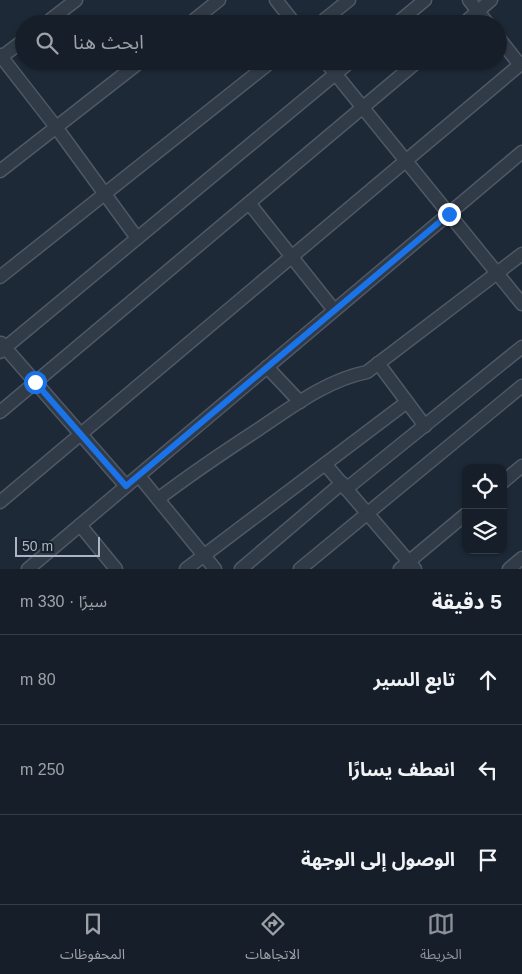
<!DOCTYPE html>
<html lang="ar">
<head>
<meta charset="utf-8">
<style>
	:root { --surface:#161f29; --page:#232c35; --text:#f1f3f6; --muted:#9ea2a8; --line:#353d46; --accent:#8c9099 }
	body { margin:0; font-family:Helvetica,"Noto Sans Arabic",sans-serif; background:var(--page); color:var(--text); direction:rtl }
	.controls { position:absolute; right:15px; bottom:15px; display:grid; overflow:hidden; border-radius:10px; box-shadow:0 1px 4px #0004 }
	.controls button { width:45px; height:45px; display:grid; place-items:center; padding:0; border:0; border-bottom:1px solid var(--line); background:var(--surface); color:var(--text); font:25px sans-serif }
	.scale { position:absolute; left:15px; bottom:12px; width:85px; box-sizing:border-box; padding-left:5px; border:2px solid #abb5c5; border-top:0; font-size:14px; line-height:18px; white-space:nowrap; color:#abb5c5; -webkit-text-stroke:4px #17202b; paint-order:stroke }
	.stop { position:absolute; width:15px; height:15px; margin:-11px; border:4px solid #1a73e8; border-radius:50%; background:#fff }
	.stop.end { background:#1a73e8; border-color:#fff; box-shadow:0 1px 5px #0008 }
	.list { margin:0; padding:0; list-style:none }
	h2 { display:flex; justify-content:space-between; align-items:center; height:65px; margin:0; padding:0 20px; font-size:21px }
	h2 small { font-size:16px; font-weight:400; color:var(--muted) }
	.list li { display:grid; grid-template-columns:32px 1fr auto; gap:15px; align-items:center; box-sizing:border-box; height:90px; padding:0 20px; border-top:1px solid var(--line) }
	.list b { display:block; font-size:19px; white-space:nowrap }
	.list em { font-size:16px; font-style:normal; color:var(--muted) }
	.icon { flex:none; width:28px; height:28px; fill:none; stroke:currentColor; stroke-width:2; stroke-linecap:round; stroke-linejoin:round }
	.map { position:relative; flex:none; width:522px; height:569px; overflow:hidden; direction:ltr }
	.search { position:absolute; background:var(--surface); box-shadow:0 1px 4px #0004; left:15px; right:15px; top:15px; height:55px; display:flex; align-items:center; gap:12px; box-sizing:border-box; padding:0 18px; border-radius:28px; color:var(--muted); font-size:19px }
	.sheet { height:335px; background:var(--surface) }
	nav { display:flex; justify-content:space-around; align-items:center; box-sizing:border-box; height:70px; border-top:1px solid var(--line); background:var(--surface); font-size:14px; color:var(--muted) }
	nav a { display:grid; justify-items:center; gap:2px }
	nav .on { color:var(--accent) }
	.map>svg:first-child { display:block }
</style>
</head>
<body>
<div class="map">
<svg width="522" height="569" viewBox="0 0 522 569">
	<rect width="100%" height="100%" fill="#1d2937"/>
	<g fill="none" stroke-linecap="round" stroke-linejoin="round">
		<g stroke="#4f5866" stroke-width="15">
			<g id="minor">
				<path d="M 276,0 L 295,24"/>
				<path d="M 469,0 L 488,24"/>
				<path d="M 45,24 L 76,0"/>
				<path d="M 189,24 L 219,0"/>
				<path d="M 319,24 L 349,0"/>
				<path d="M 396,24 L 425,0"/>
				<path d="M 463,24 L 491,0"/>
				<path d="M 498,37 L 520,65"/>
				<path d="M 0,55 L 56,127 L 137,238"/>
				<path d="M 0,58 L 24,40"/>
				<path d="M 325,61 L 522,304"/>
				<path d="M 0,171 L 141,61"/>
				<path d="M 249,203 L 334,310"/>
				<path d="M 0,277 L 272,61"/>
				<path d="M 1,343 L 126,486"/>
				<path d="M 0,352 L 351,61"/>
				<path d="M 378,363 L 425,426"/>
				<path d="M 267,367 L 300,402"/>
				<path d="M 0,412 L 418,61"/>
				<path d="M 325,464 L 415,569"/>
				<path d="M 139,476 L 215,569"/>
				<path d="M 503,482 L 522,466"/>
				<path d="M 346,489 L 522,347"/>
				<path d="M 158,499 C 191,474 225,451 259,429 C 293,406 327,380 367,372 L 522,254"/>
				<path d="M 0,502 L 522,63"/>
				<path d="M 80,525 L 116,569"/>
				<path d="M 28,569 L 522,152"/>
				<path d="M 186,569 L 407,402"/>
				<path d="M 241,569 L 342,483"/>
				<path d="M 300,569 L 522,386"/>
				<path d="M 400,569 L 466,514"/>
				<path d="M 509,569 L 522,558"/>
			</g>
		</g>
		<use href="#minor" stroke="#313b47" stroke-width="12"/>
	</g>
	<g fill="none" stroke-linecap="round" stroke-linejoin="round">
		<path stroke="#1a73e8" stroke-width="6" d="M 35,382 L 126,486 L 449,214"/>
	</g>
</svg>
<div class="controls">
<button><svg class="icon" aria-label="locate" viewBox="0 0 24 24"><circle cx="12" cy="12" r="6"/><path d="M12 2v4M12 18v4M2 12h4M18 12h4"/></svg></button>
<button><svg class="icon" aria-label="layers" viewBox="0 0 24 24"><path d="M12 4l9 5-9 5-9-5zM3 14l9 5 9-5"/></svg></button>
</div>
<div class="scale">50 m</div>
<div class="stop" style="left:35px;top:382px"></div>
<div class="stop end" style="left:449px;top:214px"></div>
<div class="search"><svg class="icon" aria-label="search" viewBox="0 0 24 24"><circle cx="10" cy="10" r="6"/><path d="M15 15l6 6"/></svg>ابحث هنا</div>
</div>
<section class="sheet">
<h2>5 دقيقة<small>سيرًا · 330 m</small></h2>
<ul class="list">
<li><svg class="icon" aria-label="ahead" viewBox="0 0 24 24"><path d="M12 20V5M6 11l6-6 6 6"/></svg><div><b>تابع السير</b></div><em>80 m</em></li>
<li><svg class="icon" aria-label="left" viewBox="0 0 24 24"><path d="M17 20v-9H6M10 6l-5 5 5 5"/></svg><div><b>انعطف يسارًا</b></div><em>250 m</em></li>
<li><svg class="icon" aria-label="arrive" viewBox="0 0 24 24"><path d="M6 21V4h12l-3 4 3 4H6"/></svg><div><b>الوصول إلى الوجهة</b></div></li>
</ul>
</section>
<nav>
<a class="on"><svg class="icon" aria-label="map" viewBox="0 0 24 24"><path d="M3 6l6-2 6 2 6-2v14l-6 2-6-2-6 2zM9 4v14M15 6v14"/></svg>الخريطة</a>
<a><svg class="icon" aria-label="directions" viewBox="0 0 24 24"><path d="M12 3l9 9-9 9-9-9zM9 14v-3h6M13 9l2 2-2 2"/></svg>الاتجاهات</a>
<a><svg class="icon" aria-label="saved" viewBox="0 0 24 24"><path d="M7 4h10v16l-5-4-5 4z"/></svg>المحفوظات</a>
</nav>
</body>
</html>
